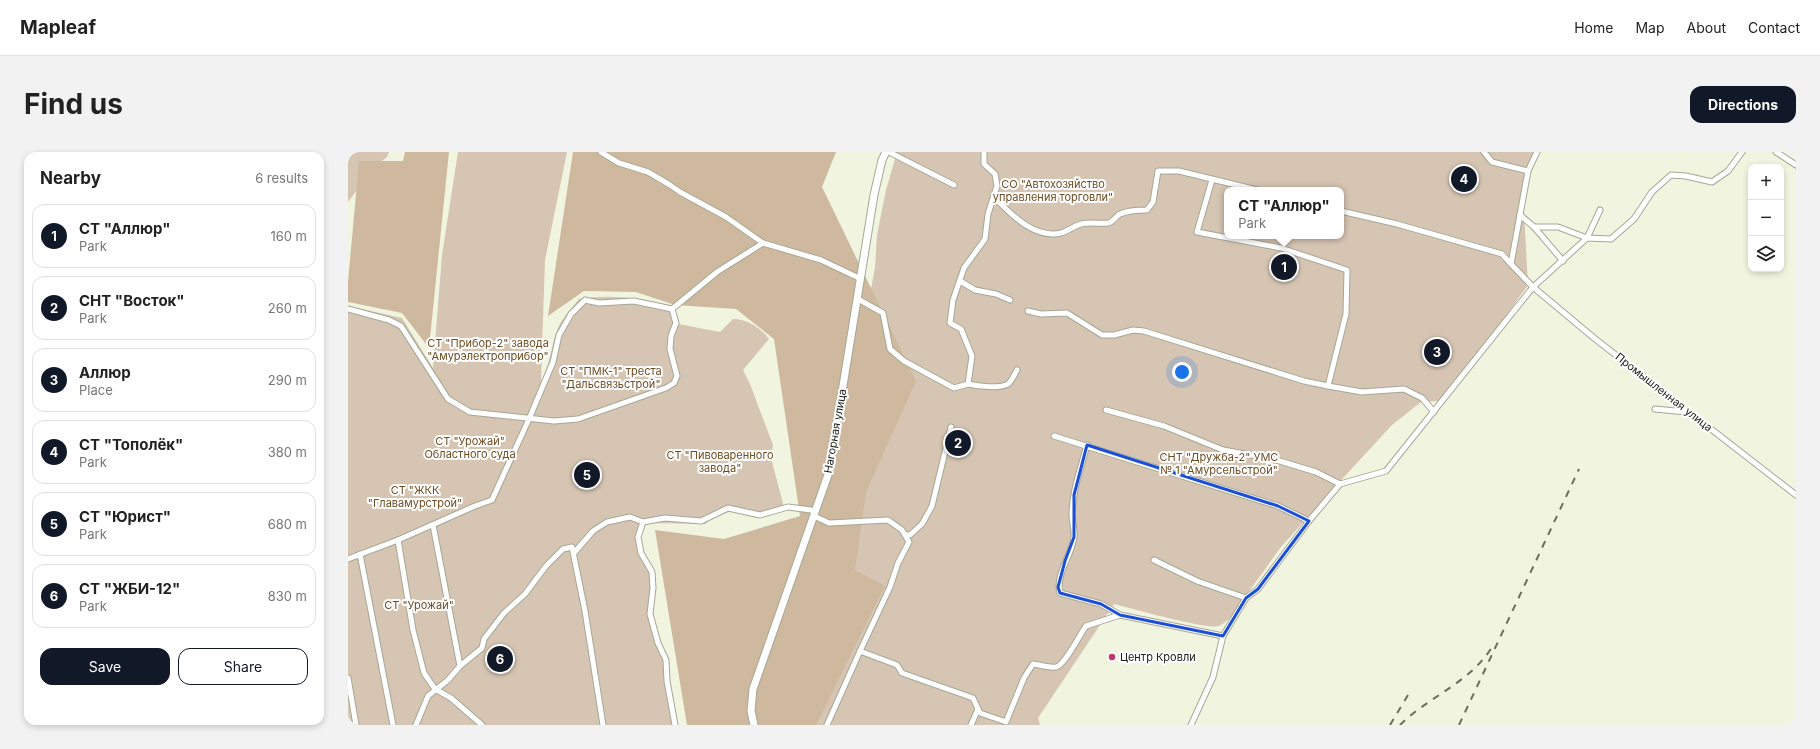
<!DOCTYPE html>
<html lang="en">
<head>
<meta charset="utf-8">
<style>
	:root { --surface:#fff; --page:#f2f2f2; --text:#222; --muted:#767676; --line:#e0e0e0; --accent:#111827 }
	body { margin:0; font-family:Inter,sans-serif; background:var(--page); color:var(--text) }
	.controls { position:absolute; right:12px; top:12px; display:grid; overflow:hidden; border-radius:8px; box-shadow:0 2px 6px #0003 }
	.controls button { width:36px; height:36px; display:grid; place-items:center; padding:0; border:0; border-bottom:1px solid var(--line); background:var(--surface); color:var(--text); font:20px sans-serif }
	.you { position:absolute; left:834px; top:220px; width:14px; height:14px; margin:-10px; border:3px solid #fff; border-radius:50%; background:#1a73e8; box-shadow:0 0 0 6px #1a73e833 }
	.badge { display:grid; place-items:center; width:26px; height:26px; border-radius:50%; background:var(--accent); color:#fff; font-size:13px; font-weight:700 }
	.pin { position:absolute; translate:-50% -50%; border:2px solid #fff; box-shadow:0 1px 4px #0006 }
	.popup { position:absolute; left:876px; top:35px; width:120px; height:52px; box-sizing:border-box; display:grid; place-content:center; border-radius:8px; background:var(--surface); filter:drop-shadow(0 1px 3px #0005); font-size:13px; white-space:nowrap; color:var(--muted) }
	.popup b { font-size:15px; color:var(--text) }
	.popup::after { content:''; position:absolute; left:50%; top:100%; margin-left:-8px; border:8px solid transparent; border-top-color:var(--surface) }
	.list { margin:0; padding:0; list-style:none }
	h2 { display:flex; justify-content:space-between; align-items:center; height:52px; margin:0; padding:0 16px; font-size:17px }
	h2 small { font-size:13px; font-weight:400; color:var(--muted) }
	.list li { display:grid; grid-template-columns:26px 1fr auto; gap:12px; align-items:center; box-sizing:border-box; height:64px; margin:0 8px 8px; padding:0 8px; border:1px solid var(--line); border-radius:12px }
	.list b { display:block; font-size:15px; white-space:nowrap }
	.list p { margin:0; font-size:13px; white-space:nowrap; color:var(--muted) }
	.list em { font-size:13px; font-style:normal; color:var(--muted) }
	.actions { display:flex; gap:8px; padding:12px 16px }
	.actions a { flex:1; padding:9px 0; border:1px solid var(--accent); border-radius:12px; text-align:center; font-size:14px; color:var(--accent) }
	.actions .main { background:var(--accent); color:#fff }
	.icon { flex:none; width:22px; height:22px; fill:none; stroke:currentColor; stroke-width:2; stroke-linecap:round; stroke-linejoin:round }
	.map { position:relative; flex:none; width:1448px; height:573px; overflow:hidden; border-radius:12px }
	header { display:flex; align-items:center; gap:24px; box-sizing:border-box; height:56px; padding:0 20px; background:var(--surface); border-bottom:1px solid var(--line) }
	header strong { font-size:19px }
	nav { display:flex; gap:22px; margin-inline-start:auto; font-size:14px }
	.intro { display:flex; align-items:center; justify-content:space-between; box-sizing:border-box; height:96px; padding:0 24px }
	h1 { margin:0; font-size:28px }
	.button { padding:10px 18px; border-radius:12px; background:var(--accent); color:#fff; font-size:14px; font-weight:700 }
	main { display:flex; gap:24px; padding:0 24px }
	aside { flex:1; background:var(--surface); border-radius:12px; box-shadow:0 2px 6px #0003 }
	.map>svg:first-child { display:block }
</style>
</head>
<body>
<header>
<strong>Mapleaf</strong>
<nav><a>Home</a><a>Map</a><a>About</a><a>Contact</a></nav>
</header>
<div class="intro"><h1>Find us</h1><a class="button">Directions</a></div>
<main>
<aside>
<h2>Nearby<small>6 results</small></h2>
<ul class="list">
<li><span class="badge">1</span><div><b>СТ &quot;Аллюр&quot;</b><p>Park</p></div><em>160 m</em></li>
<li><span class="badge">2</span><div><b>СНТ &quot;Восток&quot;</b><p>Park</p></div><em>260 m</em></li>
<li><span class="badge">3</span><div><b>Аллюр</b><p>Place</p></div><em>290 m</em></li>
<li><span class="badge">4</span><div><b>СТ &quot;Тополёк&quot;</b><p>Park</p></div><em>380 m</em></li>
<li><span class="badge">5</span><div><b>СТ &quot;Юрист&quot;</b><p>Park</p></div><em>680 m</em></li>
<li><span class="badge">6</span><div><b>СТ &quot;ЖБИ-12&quot;</b><p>Park</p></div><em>830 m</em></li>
</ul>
<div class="actions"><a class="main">Save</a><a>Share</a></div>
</aside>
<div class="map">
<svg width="1448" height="573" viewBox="0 0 1448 573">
	<rect width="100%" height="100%" fill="#f1f5e0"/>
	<g fill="#d6c5b3" fill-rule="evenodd">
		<path d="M 0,0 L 41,0 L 39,5 L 27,14 L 0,50 Z"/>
		<path d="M 110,0 L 219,0 L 197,108 L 193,229 C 201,215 203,197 208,181 C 212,168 223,157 231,147 C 262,142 291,146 321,153 L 325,171 L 372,180 L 385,167 C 399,167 413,176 421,187 L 395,218 L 402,232 L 425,293 L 423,306 L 437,359 L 413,365 L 383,359 L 362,367 L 358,372 L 302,371 L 290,377 L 288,383 L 304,429 L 301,459 L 315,505 L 324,573 L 0,573 L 0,154 L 54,166 L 85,216 L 94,103 Z"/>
		<path d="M 549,0 L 1186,0 L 1179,14 L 1170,57 L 1176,59 L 1180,133 L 1155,168 L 1092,249 L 1073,250 L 1044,273 L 984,338 L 933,395 L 881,467 C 878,469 874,473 871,474 C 859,478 782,456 766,452 L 690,566 L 692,573 L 418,573 L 519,159 L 527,115 L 529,83 L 538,38 ZM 879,38 L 993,38 L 993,84 L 879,84 Z"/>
	</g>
	<g fill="#ceb89e">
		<path d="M 57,0 L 101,0 L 81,196 L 54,161 L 0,150 L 0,130 L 11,9 L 55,9 Z"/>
		<path d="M 225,0 L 488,0 L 474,35 L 568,229 L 518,340 L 507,418 L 537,434 L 468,573 L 339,573 L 307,378 L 376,387 L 452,364 L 426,187 L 388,157 L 327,153 L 288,140 L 236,139 L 200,164 Z"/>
	</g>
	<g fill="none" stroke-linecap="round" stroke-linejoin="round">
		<g stroke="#a5a896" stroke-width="7">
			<g id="street">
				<path d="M 253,0 L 271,11 L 300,20 L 322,33 L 332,40 L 378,65 L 415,91 L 473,108 L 513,127"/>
				<path d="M 541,0 L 606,33"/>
				<path d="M 1136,0 L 1144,10 L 1180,19"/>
				<path d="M 1189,0 L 1180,19 L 1163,112 L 1185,135 L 1246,186 L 1448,343"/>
				<path d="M 1428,0 L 1448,13"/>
				<path d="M 646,45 C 664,63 686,87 713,81 C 720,79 726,74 733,72 C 742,70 751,72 760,71 C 765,70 768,64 772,62 C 781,58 791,58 799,58 L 805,50 L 810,19 L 831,19 L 909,38"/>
				<path d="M 993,59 L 1049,72 L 1154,102 L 1163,112"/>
				<path d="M 1172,63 L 1186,75 L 1210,75 L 1239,86 L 1252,58"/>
				<path d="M 1186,75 L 1215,109"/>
				<path d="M 612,129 L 627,138 L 648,142 L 662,148"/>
				<path d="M 510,147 L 535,161 L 542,197 L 556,209 L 606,236 L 620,232 L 624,204 L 613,177 L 602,171 L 605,148 L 616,116 L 637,87 L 640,62 L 649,34 L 647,22 L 636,12 L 636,0"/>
				<path d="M 0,157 L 41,168 L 53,174 L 100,247 L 122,260 L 206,269 L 230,267 L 318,236 L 326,231 L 329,224 L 322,197 L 323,184 L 328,171 L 324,157"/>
				<path d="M 324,157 L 369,120 L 415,91"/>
				<path d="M 680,159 L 693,162 L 719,161 L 754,183 L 766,183 L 785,178 L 796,179 L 956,229 L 980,234 L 998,162 L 999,118 L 933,96 L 849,80 L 864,28"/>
				<path d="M 620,232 C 629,234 652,237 660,232 C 664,229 666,223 669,218"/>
				<path d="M 980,234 L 1014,240 L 1056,237 L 1074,246 L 1086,260"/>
				<path d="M 1307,257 L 1338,260"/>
				<path d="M 758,258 L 816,274 L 875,298 L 925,307 L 968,320 L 992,332"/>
				<path d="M 706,284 L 930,354 L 961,369"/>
				<path d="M 739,293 C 733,316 724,339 724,363 C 724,370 727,378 726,385 C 724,403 707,422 712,441 L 753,452 L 772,463 L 875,484"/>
				<path d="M 466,364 L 481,371 L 540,368 L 554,378 L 561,390 L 550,411 L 542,435 L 512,499"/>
				<path d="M 295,370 L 317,366 L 353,369 L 380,356 L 412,363 L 440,355 L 463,358 L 467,360"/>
				<path d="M 558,383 L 562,383 L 574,372 L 584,354 L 603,275"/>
				<path d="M 50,388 L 65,478 L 76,521 L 87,537 L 103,546 L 134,573"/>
				<path d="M 226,401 L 245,379 L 259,370 L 282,365 L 295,370 L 290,385 L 293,401 L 304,420 L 305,436 L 302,462 L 310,491 L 318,508 L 319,529 L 327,573"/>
				<path d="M 12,402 L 45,573"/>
				<path d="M 0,407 L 50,388 L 127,354 L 144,348 L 181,267 L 205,210 L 211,183 L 223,162 L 237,148 L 251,151 L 286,149 L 324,157"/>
				<path d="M 806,408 L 849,429 L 898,446"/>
				<path d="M 112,514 L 134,496 L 136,487 L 156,461 L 177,442 L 198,414 L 215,397 L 224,395 L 237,459 L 255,573"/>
				<path d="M 0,526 L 8,573"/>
				<path d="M 68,573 L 80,544 L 100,528 L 112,514 L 85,373"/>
				<path d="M 479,573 L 512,499 L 549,513 L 554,521 L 625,546 L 632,561 L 658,570 L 676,526 L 685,512 C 693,513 701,516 708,515 C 717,513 732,482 738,474 L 772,463"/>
				<path d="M 623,573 L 630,557"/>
				<path d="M 843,573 L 865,525 L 875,484 L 898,446 L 910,437 L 961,369 L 992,332 L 1038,319 L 1185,135 L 1239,86 L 1263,87 L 1286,67 L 1304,40 L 1323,23 L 1338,24 L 1364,30 L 1380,19 L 1394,0"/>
			</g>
		</g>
		<g stroke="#a5a896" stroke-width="9">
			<path id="secondary" d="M 406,573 L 403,559 L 405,537 L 481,320 L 526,43 L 534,8 L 538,0"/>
		</g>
		<use href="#street" stroke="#fff" stroke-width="5"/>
		<use href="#secondary" stroke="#fff" stroke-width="7"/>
		<g stroke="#6b6d61" stroke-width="2" stroke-dasharray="7 7" stroke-linecap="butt">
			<path d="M 1042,573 L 1063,538"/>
			<path d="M 1052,573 C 1080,545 1123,530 1144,495"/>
			<path d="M 1111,573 L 1231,317"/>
		</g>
	</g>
	<path fill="none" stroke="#1d4ed8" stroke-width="3" stroke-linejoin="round" d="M 739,293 L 930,354 L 961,369 L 910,437 L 898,446 L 875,484 L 772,463 L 753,452 L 712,441 L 710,435 L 717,409 L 726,385 L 726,343 Z"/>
	<circle fill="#bf346a" stroke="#fff" stroke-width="1.5" cx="764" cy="505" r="4"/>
	<g text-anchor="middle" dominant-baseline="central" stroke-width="4" stroke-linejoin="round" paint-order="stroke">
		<g font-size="11" fill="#6f4d23" stroke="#fff">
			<text x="705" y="32">СО "Автохозяйство<tspan x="705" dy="13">управления торговли"</tspan></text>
			<text x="140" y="191">СТ "Прибор-2" завода<tspan x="140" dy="13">"Амурэлектроприбор"</tspan></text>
			<text x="263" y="219">СТ "ПМК-1" треста<tspan x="263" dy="13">"Дальсвязьстрой"</tspan></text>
			<text x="122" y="289">СТ "Урожай"<tspan x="122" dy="13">Областного суда</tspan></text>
			<text x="372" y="303">СТ "Пивоваренного<tspan x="372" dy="13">завода"</tspan></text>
			<text x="871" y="305">СНТ "Дружба-2" УМС<tspan x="871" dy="13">№ 1 "Амурсельстрой"</tspan></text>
			<text x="67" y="338">СТ "ЖКК<tspan x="67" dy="13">"Главамурстрой"</tspan></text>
			<text x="71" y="453">СТ "Урожай"</text>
		</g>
		<g font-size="11" fill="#1d1e17" stroke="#fff">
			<text transform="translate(1316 240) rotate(38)">Промышленная улица</text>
			<text transform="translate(487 279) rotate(-80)">Нагорная улица</text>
		</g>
		<g font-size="11" fill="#1d1e17" stroke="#fff" text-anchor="start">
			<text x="772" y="505">Центр Кровли</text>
		</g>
	</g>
</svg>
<div class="controls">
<button>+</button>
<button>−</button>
<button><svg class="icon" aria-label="layers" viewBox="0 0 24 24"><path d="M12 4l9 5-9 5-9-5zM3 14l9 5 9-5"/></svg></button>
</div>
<div class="you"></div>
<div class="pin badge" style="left:936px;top:115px">1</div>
<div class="popup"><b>СТ &quot;Аллюр&quot;</b>Park</div>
<div class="pin badge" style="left:610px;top:291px">2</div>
<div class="pin badge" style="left:1089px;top:200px">3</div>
<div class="pin badge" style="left:1116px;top:27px">4</div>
<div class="pin badge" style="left:239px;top:323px">5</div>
<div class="pin badge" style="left:152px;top:507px">6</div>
</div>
</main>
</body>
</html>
